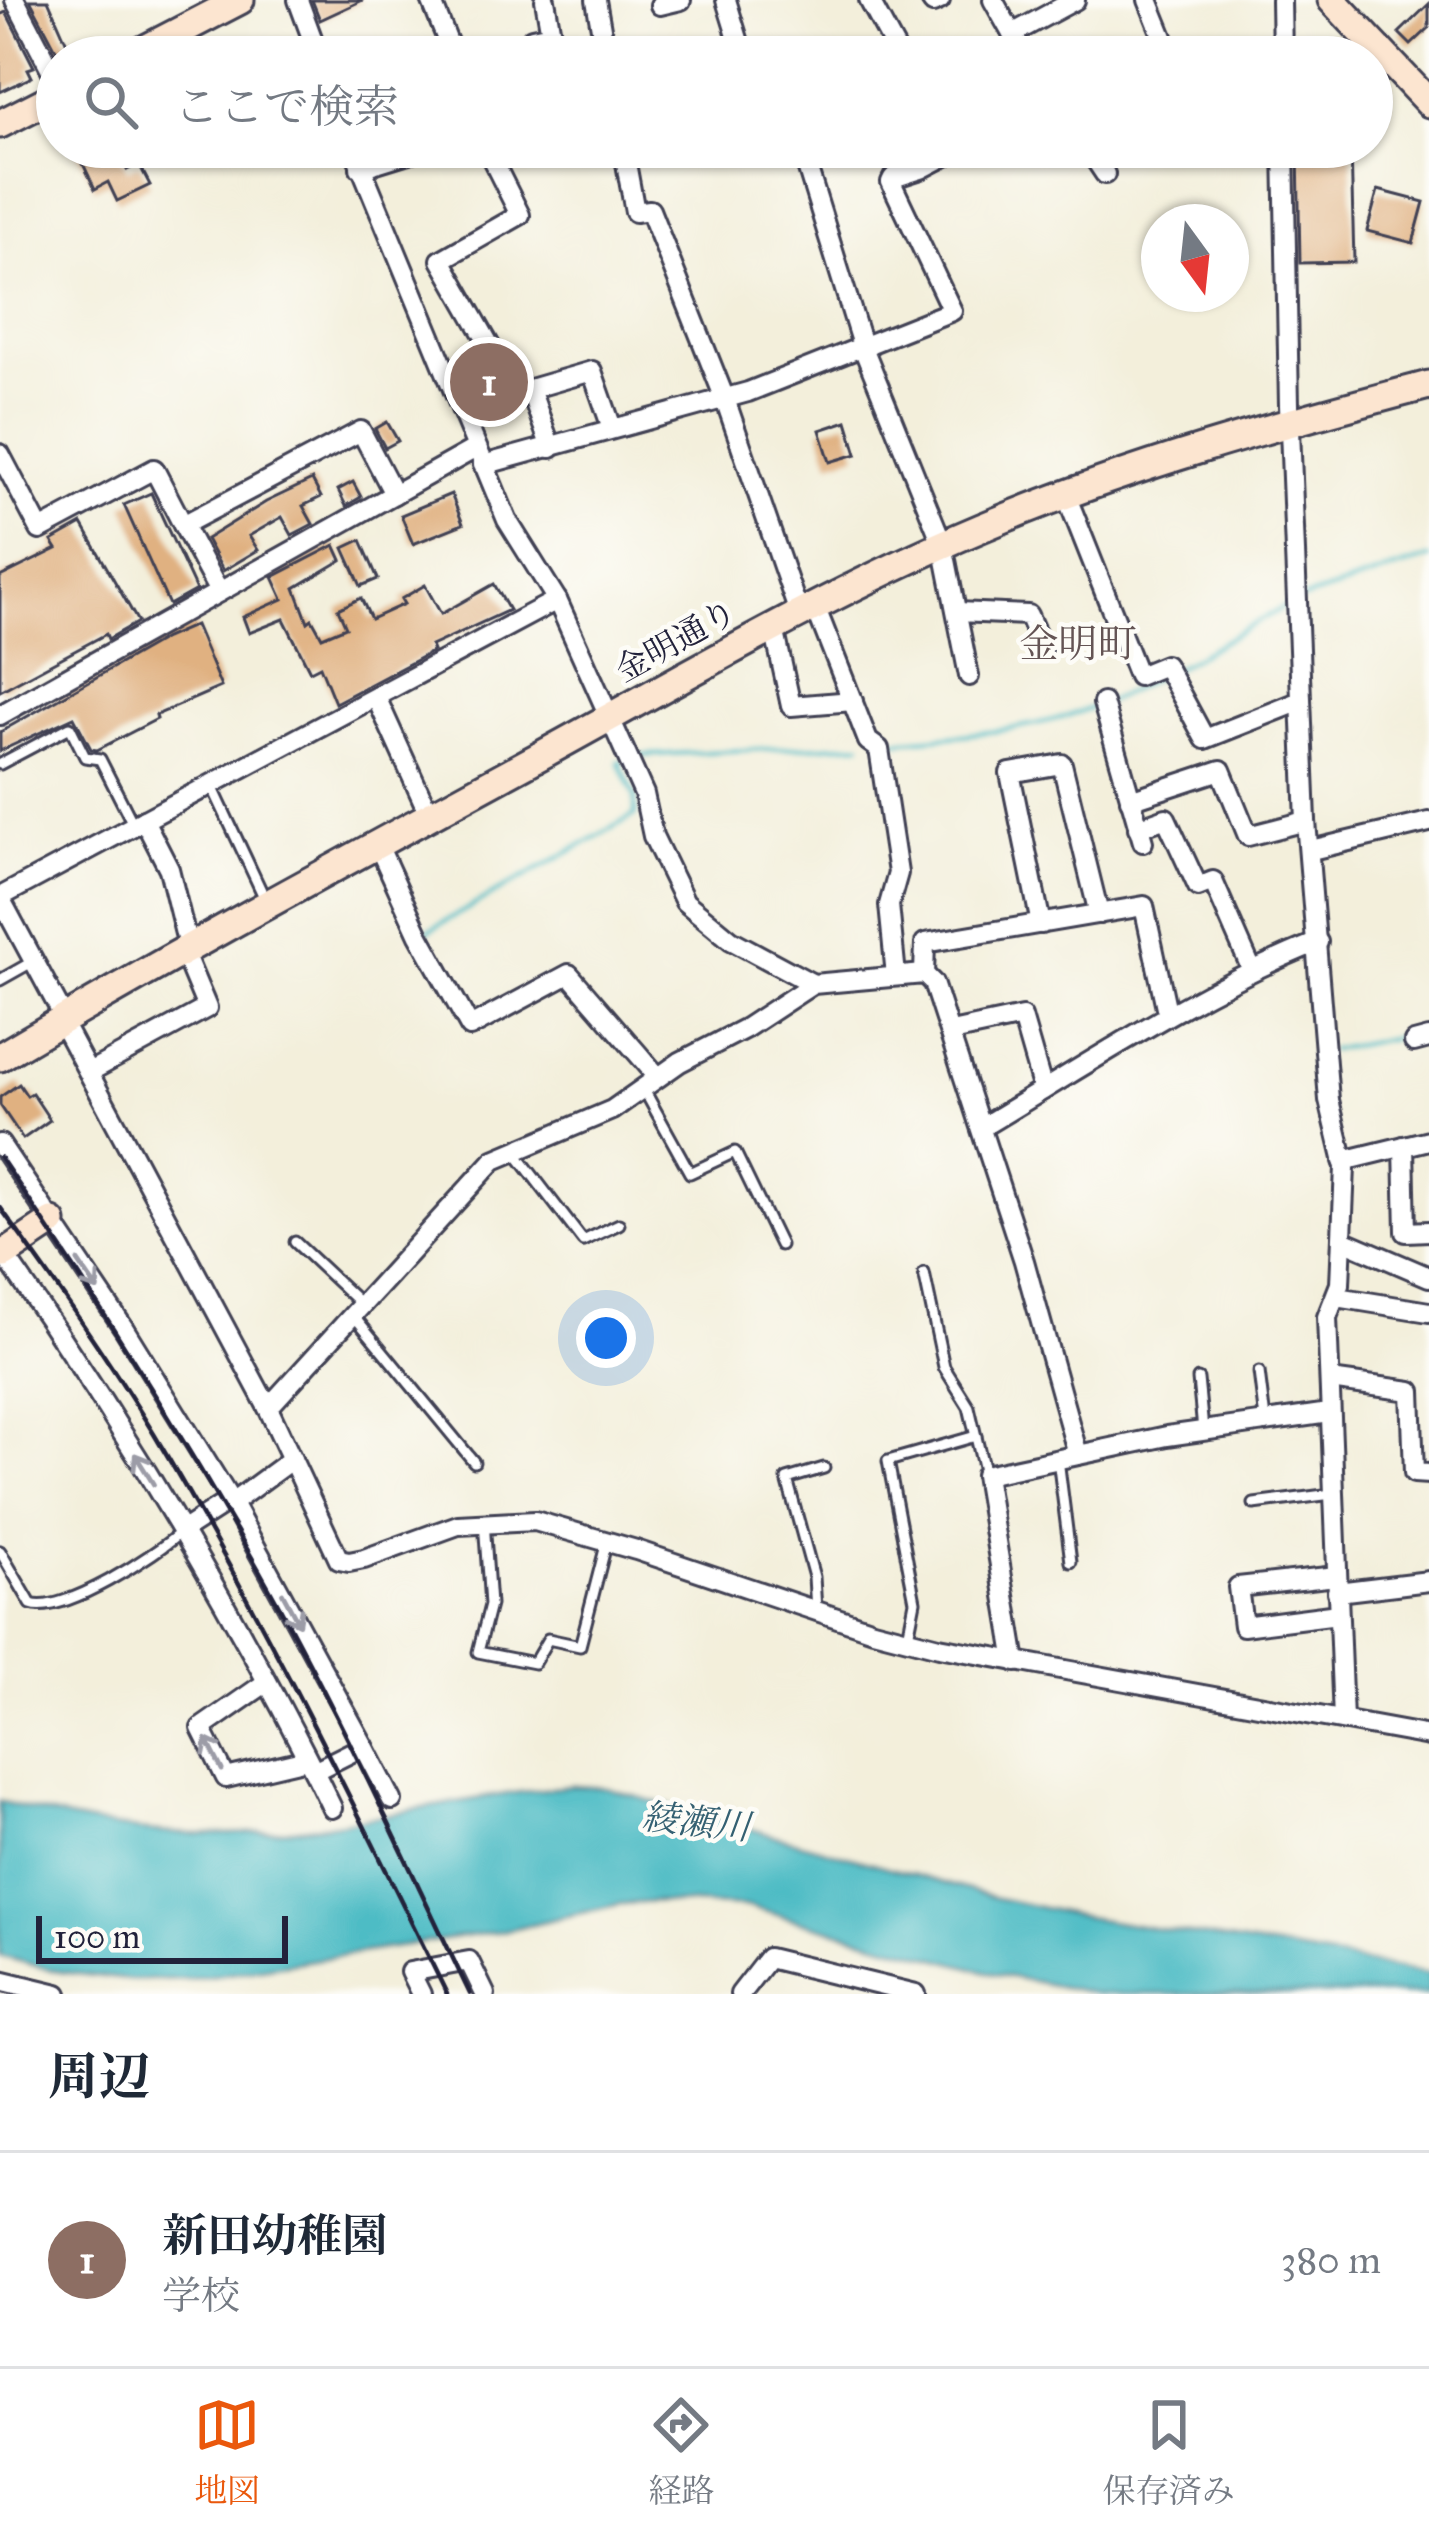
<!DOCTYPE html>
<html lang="ja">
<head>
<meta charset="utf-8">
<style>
	:root { --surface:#fff; --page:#f6f6f7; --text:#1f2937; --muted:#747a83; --line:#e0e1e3; --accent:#ea580c }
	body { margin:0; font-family:"IM FELL Great Primer","Noto Serif JP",serif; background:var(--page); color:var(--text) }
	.compass { position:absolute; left:1141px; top:204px; width:108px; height:108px; border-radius:50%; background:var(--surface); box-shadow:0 3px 9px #0004; rotate:165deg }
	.scale { position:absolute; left:36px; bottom:30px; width:252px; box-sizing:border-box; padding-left:12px; border:6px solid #22223b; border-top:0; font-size:33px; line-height:42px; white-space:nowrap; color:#22223b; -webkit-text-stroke:9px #fdfcf7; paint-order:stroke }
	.you { position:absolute; left:606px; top:1338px; width:42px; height:42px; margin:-30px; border:9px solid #fff; border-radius:50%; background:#1a73e8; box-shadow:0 0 0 18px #1a73e833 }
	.badge { display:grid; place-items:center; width:78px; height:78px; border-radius:50%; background:var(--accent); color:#fff; font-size:39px; font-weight:700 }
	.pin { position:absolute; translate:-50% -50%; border:6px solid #fff; box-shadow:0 3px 12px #0006 }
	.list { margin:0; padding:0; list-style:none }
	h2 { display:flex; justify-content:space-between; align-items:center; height:156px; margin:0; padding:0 48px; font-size:51px }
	h2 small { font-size:39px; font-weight:400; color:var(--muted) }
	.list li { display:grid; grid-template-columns:78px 1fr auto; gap:36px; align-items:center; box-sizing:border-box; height:216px; padding:0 48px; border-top:3px solid var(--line) }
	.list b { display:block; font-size:45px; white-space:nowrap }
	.list p { margin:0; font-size:39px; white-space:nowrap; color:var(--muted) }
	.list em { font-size:39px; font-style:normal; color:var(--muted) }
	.icon { flex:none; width:66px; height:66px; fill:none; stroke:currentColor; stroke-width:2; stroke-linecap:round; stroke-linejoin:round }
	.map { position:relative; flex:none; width:1429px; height:1994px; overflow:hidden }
	.search { position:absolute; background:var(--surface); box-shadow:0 3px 9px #0004; left:36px; right:36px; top:36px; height:132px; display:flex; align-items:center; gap:30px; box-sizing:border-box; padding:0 42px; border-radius:66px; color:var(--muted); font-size:45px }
	.sheet { height:372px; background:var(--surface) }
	nav { display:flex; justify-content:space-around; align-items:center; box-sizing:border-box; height:168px; border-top:3px solid var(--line); background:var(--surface); font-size:33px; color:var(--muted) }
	nav a { display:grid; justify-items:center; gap:6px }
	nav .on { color:var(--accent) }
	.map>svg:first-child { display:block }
</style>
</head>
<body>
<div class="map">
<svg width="1429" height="1994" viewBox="0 0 1429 1994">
	<rect width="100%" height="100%" fill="#fdfcf7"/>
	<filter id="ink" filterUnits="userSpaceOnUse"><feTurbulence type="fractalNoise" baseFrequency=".00833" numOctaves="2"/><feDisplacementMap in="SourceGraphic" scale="24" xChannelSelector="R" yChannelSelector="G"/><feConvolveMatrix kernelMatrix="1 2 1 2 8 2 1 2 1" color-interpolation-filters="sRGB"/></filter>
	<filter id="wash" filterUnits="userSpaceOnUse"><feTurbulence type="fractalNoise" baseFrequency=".004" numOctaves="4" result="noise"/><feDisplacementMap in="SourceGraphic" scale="48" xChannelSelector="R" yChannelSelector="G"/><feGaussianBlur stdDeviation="2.7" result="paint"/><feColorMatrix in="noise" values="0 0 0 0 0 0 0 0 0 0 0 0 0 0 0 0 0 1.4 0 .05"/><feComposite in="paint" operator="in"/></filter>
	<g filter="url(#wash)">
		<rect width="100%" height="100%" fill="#f3efdb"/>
		<path fill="#4ebcc5" stroke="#386f80" stroke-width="3" d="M 573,1786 L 606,1788 L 996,1898 L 1085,1917 L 1429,1973 L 1429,1994 L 1098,1994 L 995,1974 L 749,1907 L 656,1902 L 620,1904 L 501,1931 L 189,1979 L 129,1980 L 60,1972 L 0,1956 L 0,1801 C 61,1820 126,1832 190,1834 C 318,1838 446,1797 573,1786 Z"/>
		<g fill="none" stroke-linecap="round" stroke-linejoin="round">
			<g stroke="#4ebcc5" stroke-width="4.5">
				<path d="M 1303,599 L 1429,558"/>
				<path d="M 1172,670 L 1293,602"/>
				<path d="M 1107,702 L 1156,678"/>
				<path d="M 884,742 C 956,735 1029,733 1096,706"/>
				<path d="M 633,756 L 861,744"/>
				<path d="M 426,932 L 635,815 L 635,796 L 619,762 L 622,761"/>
				<path d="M 1331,1050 L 1412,1034"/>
			</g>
		</g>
		<g id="blocks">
			<g fill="#e0b181">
				<path d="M 30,0 L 48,0 L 73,57 L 60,57 Z"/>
				<path d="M 312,0 L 363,0 L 320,20 Z"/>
				<path d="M 1429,4 L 1429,28 L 1411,45 L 1399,33 Z"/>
				<path d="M 6,12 L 34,67 L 28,69 L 32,77 L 0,92 L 0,15 Z"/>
				<path d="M 75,147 L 116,147 L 127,170 L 139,164 L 150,185 L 117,201 L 108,182 L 95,189 Z"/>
				<path d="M 1351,148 L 1354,262 L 1300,263 L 1298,149 Z"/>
				<path d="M 1378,190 L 1424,202 L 1413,243 L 1367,231 Z"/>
				<path d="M 847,421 L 857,454 L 830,462 L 820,430 Z"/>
				<path d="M 387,422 L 398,441 L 385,448 L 375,429 Z"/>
				<path d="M 312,480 L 321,497 L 303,506 L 313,524 L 292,535 L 282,517 L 249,536 L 258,550 L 223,571 L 206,539 L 266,502 Z"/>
				<path d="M 353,482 L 361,497 L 346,506 L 338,490 Z"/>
				<path d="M 151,493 L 196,590 L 169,605 L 124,505 Z"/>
				<path d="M 451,494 L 463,524 L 413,544 L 401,515 Z"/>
				<path d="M 82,524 L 138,622 L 108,639 L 106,634 L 0,691 L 0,577 L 57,549 L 52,541 Z"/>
				<path d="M 361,540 L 378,579 L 361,586 L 344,548 Z"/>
				<path d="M 335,545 L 342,560 L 295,588 L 308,622 L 312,619 L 322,637 L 346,627 L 338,609 L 361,598 L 371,619 L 404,604 L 401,599 L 425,585 L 441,614 L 494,584 L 509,610 L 431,646 L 433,651 L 335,703 L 320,666 L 310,671 L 284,619 L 249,633 L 243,617 L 283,599 L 273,577 Z"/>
				<path d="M 195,625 L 221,687 L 156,715 L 157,719 L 97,750 L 91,749 L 74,717 L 0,751 L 0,732 L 165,638 Z"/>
				<path d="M 19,1084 L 27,1096 L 32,1093 L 50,1120 L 23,1139 L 0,1105 L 0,1097 Z"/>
			</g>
		</g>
	</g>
	<g filter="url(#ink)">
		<use href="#blocks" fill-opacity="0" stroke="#414153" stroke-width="3"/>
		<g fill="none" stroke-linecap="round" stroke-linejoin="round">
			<g stroke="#414153" stroke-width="15">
				<g id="lane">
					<path d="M 0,764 L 70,727 L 85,757 L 100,759 L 134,826"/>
					<path d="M 211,784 L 265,899"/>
					<path d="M 0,980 L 32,962"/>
					<path d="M 643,1088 L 690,1173 L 735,1152 L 780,1245"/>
					<path d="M 514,1151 L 583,1241 L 619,1224"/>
					<path d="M 295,1242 L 361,1304"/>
					<path d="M 924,1273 L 944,1367 L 969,1407 L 985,1475"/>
					<path d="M 354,1316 L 474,1462"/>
					<path d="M 1259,1372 L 1265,1420"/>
					<path d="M 1198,1379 L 1203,1430"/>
					<path d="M 1058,1459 L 1071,1562"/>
					<path d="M 1254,1504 L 1332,1494"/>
					<path d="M 484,1521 L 490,1605 L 478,1652 L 534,1663 L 548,1639 L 580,1646 L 607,1541"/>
					<path d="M 0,1551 L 31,1604 C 62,1616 157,1554 182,1531"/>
					<path d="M 816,1610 L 814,1577 L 787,1479 L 824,1468"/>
					<path d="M 908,1637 L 915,1601 L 888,1461 L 976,1436"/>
				</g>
			</g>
			<g stroke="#414153" stroke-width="24">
				<g id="street">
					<path d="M 15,0 L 57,81"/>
					<path d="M 298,0 L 319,57"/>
					<path d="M 431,0 L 454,57"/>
					<path d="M 596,0 L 606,57"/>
					<path d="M 869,0 L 900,57"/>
					<path d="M 931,0 L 933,3 L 940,0"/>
					<path d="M 993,0 L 1025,57"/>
					<path d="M 1281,0 L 1282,57"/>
					<path d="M 660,5 L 681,0"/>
					<path d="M 1012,34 L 1075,0"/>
					<path d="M 532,38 L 551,34 L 545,0"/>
					<path d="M 719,57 L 741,49 L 726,0"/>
					<path d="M 1135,57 L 1165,42 L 1148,0"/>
					<path d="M 353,147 L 507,520 L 557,600 L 644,794 L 653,836 L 685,902 L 731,940 L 813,984"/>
					<path d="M 486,147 L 520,215 L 441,260 L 510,381"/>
					<path d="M 623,147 L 635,212 L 650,210 L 725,399 L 799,613"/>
					<path d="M 740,147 L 741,151 L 757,147"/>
					<path d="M 801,147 L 862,345 L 943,545 L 969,676"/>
					<path d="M 1087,147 L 1105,174"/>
					<path d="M 1284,147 L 1289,405 L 1306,821 L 1329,1100 L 1345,1167 L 1340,1284 L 1327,1317 L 1343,1720"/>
					<path d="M 360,168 L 428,147"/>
					<path d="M 551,448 L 530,389 L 592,371 L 612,428"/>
					<path d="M 0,454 L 40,530 L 154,469 L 183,525"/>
					<path d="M 483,465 L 748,392 L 952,311 L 891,182 L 893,178 L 921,169 L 963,147"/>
					<path d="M 1066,495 L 1138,676 L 1165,665 L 1205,739 L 1301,701"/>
					<path d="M 219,592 L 183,525 L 361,431 L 394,494"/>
					<path d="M 815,606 L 868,741 L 879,749 L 898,873 L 889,905 L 896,976"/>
					<path d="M 957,612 L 1028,615 L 1042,647"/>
					<path d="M 774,628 L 791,706 L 853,701"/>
					<path d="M 376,697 L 430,816"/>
					<path d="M 1103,703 L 1143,842"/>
					<path d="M 0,715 L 476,448"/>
					<path d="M 1130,800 L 1221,770 L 1248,836 L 1306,821"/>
					<path d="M 144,820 L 169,869 L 189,950"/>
					<path d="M 1138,828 L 1166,818 L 1198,887 L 1213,881 L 1251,968"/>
					<path d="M 378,845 L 419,935 L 470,1027 L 569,974 L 658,1077"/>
					<path d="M 1311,850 L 1429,822"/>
					<path d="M 0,897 L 557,600"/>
					<path d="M 0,898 L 65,1019"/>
					<path d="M 1041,924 L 1010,773 L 1062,764 L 1099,914"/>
					<path d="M 924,974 L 925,943 L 1144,906 L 1167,1012"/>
					<path d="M 61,1021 L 268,1408 L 339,1560 L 349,1562 L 364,1559 L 458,1525 L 535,1521 L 636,1550 L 873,1630 L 939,1647 L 1429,1736"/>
					<path d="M 951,1032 L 1022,1017 L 1043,1090"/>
					<path d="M 1414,1042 L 1429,1038"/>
					<path d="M 89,1072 L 207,1008 L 184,953"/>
					<path d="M 982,1127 C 1093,1061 1198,990 1318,942"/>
					<path d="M 0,1144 L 123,1327 L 230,1500 L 364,1746 L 314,1771 C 222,1590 117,1415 0,1249"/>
					<path d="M 1404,1146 L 1406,1232 L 1429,1231"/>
					<path d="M 1343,1161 L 1429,1140"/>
					<path d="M 1343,1240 L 1429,1277"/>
					<path d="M 1337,1297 L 1429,1312"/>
					<path d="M 1330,1380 L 1411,1391 L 1414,1473 L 1429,1474"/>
					<path d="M 268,1408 L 494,1160 L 612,1110 L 680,1062 L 746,1028 L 813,984 L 924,974 L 933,983 L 1024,1261 L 1078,1455"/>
					<path d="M 232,1503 L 292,1459"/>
					<path d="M 182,1531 L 230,1500"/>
					<path d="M 1336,1576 L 1238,1587 L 1243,1626 L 1338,1614"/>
					<path d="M 1337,1592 L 1429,1581"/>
					<path d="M 1016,1662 L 985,1475 L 1167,1436 L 1329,1413"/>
					<path d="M 267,1682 L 201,1728 L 226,1778 L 307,1759"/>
					<path d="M 364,1746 L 392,1800"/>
					<path d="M 314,1771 L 332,1808"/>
					<path d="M 0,1980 L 58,1994"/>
					<path d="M 421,1994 L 410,1972 L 469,1961 L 485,1994"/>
					<path d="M 740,1994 L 768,1958 L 916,1994"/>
				</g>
			</g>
			<g stroke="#414153" stroke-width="33">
				<g id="secondary">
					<path d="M 1332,0 L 1429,103"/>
					<path d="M 130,57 L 240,0"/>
					<path d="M 0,124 L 57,95"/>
					<path d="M 0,1057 C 176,952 358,855 538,757 C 684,677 827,593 981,528 C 1125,467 1277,425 1429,385"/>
					<path d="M 4,1254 L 52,1222"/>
				</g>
			</g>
			<use href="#lane" stroke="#fff" stroke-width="9"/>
			<use href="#street" stroke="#fff" stroke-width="18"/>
			<use href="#secondary" stroke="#fce5d0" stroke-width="27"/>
			<g stroke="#22223b" stroke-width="4.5">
				<path d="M 0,1157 C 91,1290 178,1428 258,1568 C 336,1706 401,1851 470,1994"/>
				<path d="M 0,1207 C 53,1281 107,1356 154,1434 C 262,1615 354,1805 447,1994"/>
			</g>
		</g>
		<defs><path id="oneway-shaft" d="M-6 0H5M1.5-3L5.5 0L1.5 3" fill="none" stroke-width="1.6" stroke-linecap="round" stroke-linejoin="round" transform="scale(3)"/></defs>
		<g stroke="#9c9ca7">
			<use href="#oneway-shaft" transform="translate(88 1276) rotate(56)"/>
			<use href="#oneway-shaft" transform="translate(144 1469) rotate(-122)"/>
			<use href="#oneway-shaft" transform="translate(291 1609) rotate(62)"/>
			<use href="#oneway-shaft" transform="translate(214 1754) rotate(-117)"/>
		</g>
	</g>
	<g text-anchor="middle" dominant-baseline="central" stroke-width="9" stroke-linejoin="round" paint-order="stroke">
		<g font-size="33" fill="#22223b" stroke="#fdfcf7">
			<text transform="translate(676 641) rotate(-29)">金明通り</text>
		</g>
		<g font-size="36" font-style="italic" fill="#346072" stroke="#fdfcf7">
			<text transform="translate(696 1822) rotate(6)">綾瀬川</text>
		</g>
		<g font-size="39" fill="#645454" stroke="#fdfcf7">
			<text x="1078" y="644">金明町</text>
		</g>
	</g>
</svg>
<svg class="compass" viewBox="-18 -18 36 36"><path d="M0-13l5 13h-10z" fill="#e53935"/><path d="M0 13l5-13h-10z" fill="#747a83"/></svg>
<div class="scale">100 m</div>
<div class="you"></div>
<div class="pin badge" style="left:489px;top:382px;background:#8d6e63">1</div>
<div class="search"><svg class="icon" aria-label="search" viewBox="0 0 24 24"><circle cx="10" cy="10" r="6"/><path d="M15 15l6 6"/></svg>ここで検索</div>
</div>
<section class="sheet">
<h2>周辺<small></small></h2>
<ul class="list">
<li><span class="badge" style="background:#8d6e63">1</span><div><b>新田幼稚園</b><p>学校</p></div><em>380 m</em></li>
</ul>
</section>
<nav>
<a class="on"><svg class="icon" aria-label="map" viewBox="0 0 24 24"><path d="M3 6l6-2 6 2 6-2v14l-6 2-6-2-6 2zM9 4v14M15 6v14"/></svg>地図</a>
<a><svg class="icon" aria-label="directions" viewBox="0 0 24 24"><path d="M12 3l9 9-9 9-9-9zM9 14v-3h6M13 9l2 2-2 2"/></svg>経路</a>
<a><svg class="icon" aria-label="saved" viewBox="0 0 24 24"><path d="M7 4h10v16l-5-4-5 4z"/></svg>保存済み</a>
</nav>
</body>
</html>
